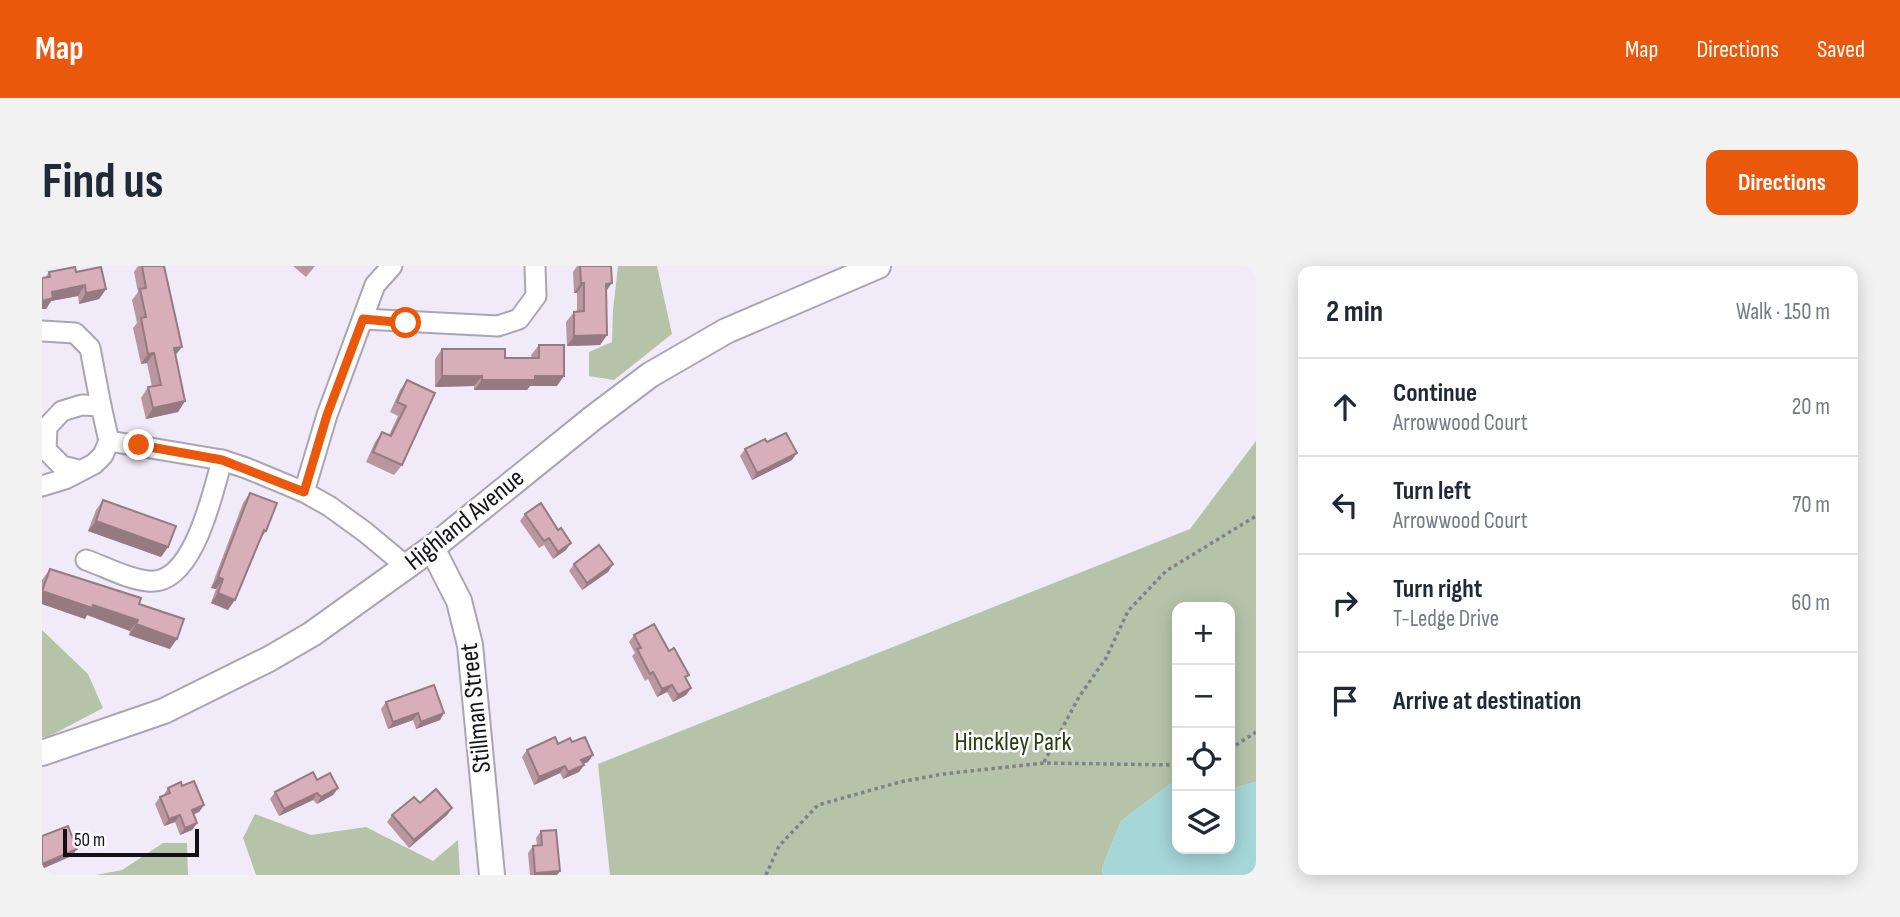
<!DOCTYPE html>
<html lang="en">
<head>
<meta charset="utf-8">
<style>
	:root { --surface:#fff; --page:#f2f2f3; --text:#1f2937; --muted:#747a83; --line:#e0e1e3; --accent:#ea580c }
	body { margin:0; font-family:"Sofia Sans Condensed",sans-serif; background:var(--page); color:var(--text) }
	.controls { position:absolute; right:21px; bottom:21px; display:grid; overflow:hidden; border-radius:14px; box-shadow:0 4px 18px #0003 }
	.controls button { width:63px; height:63px; display:grid; place-items:center; padding:0; border:0; border-bottom:2px solid var(--line); background:var(--surface); color:var(--text); font:35px sans-serif }
	.scale { position:absolute; left:21px; bottom:18px; width:136px; box-sizing:border-box; padding-left:7px; border:4px solid #111014; border-top:0; font-size:19px; line-height:24px; white-space:nowrap; color:#111014; -webkit-text-stroke:5px #fcfbfe; paint-order:stroke }
	.stop { position:absolute; width:21px; height:21px; margin:-16px; border:5px solid #ea580c; border-radius:50%; background:#fff }
	.stop.end { background:#ea580c; border-color:#fff; box-shadow:0 2px 7px #0008 }
	.list { margin:0; padding:0; list-style:none }
	h2 { display:flex; justify-content:space-between; align-items:center; height:91px; margin:0; padding:0 28px; font-size:30px }
	h2 small { font-size:23px; font-weight:400; color:var(--muted) }
	.list li { display:grid; grid-template-columns:46px 1fr auto; gap:21px; align-items:center; box-sizing:border-box; height:98px; padding:0 28px; border-top:2px solid var(--line) }
	.list b { display:block; font-size:26px; white-space:nowrap }
	.list p { margin:0; font-size:23px; white-space:nowrap; color:var(--muted) }
	.list em { font-size:23px; font-style:normal; color:var(--muted) }
	.icon { flex:none; width:38px; height:38px; fill:none; stroke:currentColor; stroke-width:2; stroke-linecap:round; stroke-linejoin:round }
	.map { position:relative; flex:none; width:1214px; height:609px; overflow:hidden; border-radius:14px }
	header { display:flex; align-items:center; gap:42px; box-sizing:border-box; height:98px; padding:0 35px; background:var(--accent); color:#fff }
	header strong { font-size:33px }
	nav { display:flex; gap:38px; margin-inline-start:auto; font-size:24px }
	.intro { display:flex; align-items:center; justify-content:space-between; box-sizing:border-box; height:168px; padding:0 42px }
	h1 { margin:0; font-size:49px }
	.button { padding:18px 32px; border-radius:14px; background:var(--accent); color:#fff; font-size:24px; font-weight:700 }
	main { display:flex; gap:42px; padding:0 42px }
	aside { flex:1; background:var(--surface); border-radius:14px; box-shadow:0 4px 18px #0003 }
	.map>svg:first-child { display:block }
</style>
</head>
<body>
<header>
<strong>Map</strong>
<nav><a>Map</a><a>Directions</a><a>Saved</a></nav>
</header>
<div class="intro"><h1>Find us</h1><a class="button">Directions</a></div>
<main>
<div class="map">
<svg width="1214" height="609" viewBox="0 0 1214 609">
	<rect width="100%" height="100%" fill="#f1ebf9"/>
	<g fill="#b5c4a9">
		<path d="M 576,0 L 615,0 L 630,68 L 572,114 L 547,110 L 547,86 L 570,76 L 571,44 Z"/>
		<path d="M 1214,175 L 1214,516 L 1188,523 L 1188,341 L 1135,341 L 1135,518 L 1131,516 L 1079,555 L 1060,602 L 1061,609 L 568,609 L 556,498 L 1148,263 Z"/>
		<path d="M 0,364 L 46,408 L 61,442 L 4,472 L 0,471 Z"/>
		<path d="M 213,548 L 269,569 L 324,561 L 391,595 L 416,574 L 418,609 L 214,609 L 201,572 Z"/>
		<path d="M 121,577 L 145,577 L 146,609 L 54,609 L 80,604 Z"/>
	</g>
	<path fill="#a5d6d8" d="M 1131,516 L 1135,518 L 1135,583 L 1188,583 L 1188,523 L 1214,516 L 1214,609 L 1061,609 L 1060,602 L 1079,555 Z"/>
	<g fill="none" stroke-linecap="round" stroke-linejoin="round">
		<g stroke="#aaa5b2" stroke-width="23">
			<g id="minor">
				<path d="M 321,53 L 456,60 L 477,53 L 494,30 L 493,0"/>
				<path d="M 0,65 L 33,67 L 48,82 L 59,140"/>
				<path d="M 67,175 L 180,194 L 204,202 L 262,226 L 287,240 L 323,266 L 365,301"/>
				<path d="M 0,220 L 23,213 L 52,198 L 61,189 L 67,175 L 59,140 L 40,139 L 20,145 L 5,161 L 4,184 L 20,200 L 36,204"/>
				<path d="M 262,226 L 285,149 L 333,19 L 350,0"/>
				<path d="M 44,294 C 64,301 85,313 106,315 C 151,321 171,226 180,194"/>
			</g>
		</g>
		<g stroke="#aaa5b2" stroke-width="28">
			<g id="tertiary">
				<path d="M 390,282 L 417,335 L 428,379 L 450,609"/>
				<path d="M 0,487 L 122,445 L 227,393 L 270,368 L 390,282 L 551,152 L 608,109 L 684,65 L 836,0"/>
			</g>
		</g>
		<g stroke="#838089" stroke-width="3.5" stroke-dasharray="3.5 3.5" stroke-linecap="butt">
			<path d="M 1188,483 L 1214,466"/>
			<path d="M 1002,496 L 1037,431 L 1064,392 L 1086,345 L 1124,305 L 1214,250"/>
			<path d="M 724,609 L 737,580 L 776,539 L 858,516 L 901,508 L 1002,497 L 1135,499"/>
		</g>
		<use href="#minor" stroke="#fff" stroke-width="19"/>
		<use href="#tertiary" stroke="#fff" stroke-width="24"/>
	</g>
	<g fill="#b996a0">
		<path d="M 96,0 L 122,0 L 133,90 L 143,135 L 136,146 L 104,153 L 99,132 L 106,121 L 110,121 L 105,97 L 99,98 L 91,62 L 95,57 L 90,34 L 96,26 L 92,6 Z"/>
		<path d="M 251,0 L 273,0 L 264,11 Z"/>
		<path d="M 535,0 L 569,0 L 564,26 L 565,69 L 558,79 L 525,80 L 524,56 L 532,46 L 535,46 L 535,27 L 532,27 L 531,6 Z"/>
		<path d="M 7,6 L 34,6 L 64,23 L 57,33 L 37,38 L 36,30 L 9,35 L 4,43 L 3,12 Z"/>
		<path d="M 497,79 L 515,120 L 488,120 L 485,124 L 432,124 L 432,120 L 393,121 L 393,93 L 400,83 L 463,92 L 490,92 L 489,89 Z"/>
		<path d="M 365,114 L 360,199 L 352,209 L 324,196 L 333,176 L 340,166 L 347,169 L 356,150 L 348,146 L 358,124 Z"/>
		<path d="M 725,176 L 750,194 L 710,214 L 698,190 L 703,183 Z"/>
		<path d="M 208,227 L 224,265 L 218,274 L 186,344 L 169,337 L 174,323 L 169,322 L 201,237 Z"/>
		<path d="M 61,234 L 126,281 L 119,291 L 46,265 L 54,244 Z"/>
		<path d="M 483,248 L 516,264 L 524,284 L 511,293 L 502,279 L 497,282 L 478,255 Z"/>
		<path d="M 532,298 L 571,298 L 566,306 L 540,324 L 527,305 Z"/>
		<path d="M 8,303 L 97,338 L 128,383 L 87,369 L 88,365 L 45,349 L 43,353 L 0,338 L 0,314 Z"/>
		<path d="M 592,369 L 627,385 L 649,422 L 644,429 L 631,436 L 625,426 L 615,431 L 606,413 L 603,415 L 590,390 L 593,387 L 587,376 Z"/>
		<path d="M 344,436 L 402,447 L 398,454 L 374,463 L 371,454 L 346,463 L 339,443 Z"/>
		<path d="M 530,476 L 551,489 L 546,496 L 541,498 L 542,499 L 537,506 L 521,513 L 518,507 L 492,519 L 480,491 L 485,484 L 516,478 Z"/>
		<path d="M 140,520 L 162,539 L 157,546 L 151,548 L 155,557 L 150,564 L 138,569 L 133,556 L 122,560 L 113,538 L 118,531 L 121,530 L 126,522 Z"/>
		<path d="M 296,522 L 291,529 L 275,538 L 271,534 L 237,550 L 228,533 L 233,526 Z"/>
		<path d="M 378,537 L 410,542 L 405,549 L 367,582 L 345,556 L 350,549 Z"/>
		<path d="M 499,565 L 518,605 L 515,609 L 488,609 L 486,587 L 491,580 L 495,579 L 494,572 Z"/>
	</g>
	<g fill="#967a82">
		<path d="M 539,17 L 542,17 L 535,27 L 532,27 Z"/>
		<path d="M 570,17 L 562,28 L 564,18 Z"/>
		<path d="M 43,19 L 36,30 L 9,35 L 4,43 L 0,43 L 0,35 L 10,26 Z"/>
		<path d="M 64,23 L 57,33 L 37,38 L 44,27 Z"/>
		<path d="M 565,69 L 558,79 L 525,80 L 532,70 Z"/>
		<path d="M 140,81 L 132,91 L 132,82 Z"/>
		<path d="M 112,87 L 105,97 L 99,98 L 106,88 Z"/>
		<path d="M 400,110 L 440,110 L 432,120 L 393,121 Z"/>
		<path d="M 493,110 L 522,110 L 515,120 L 488,120 L 485,124 L 432,124 L 440,114 Z"/>
		<path d="M 143,135 L 136,146 L 104,153 L 111,142 Z"/>
		<path d="M 755,187 L 750,194 L 710,214 L 715,207 Z"/>
		<path d="M 54,255 L 126,281 L 119,291 L 46,265 Z"/>
		<path d="M 529,277 L 524,284 L 511,293 L 516,286 Z"/>
		<path d="M 571,298 L 566,306 L 540,324 L 545,317 Z"/>
		<path d="M 176,311 L 181,313 L 174,323 L 169,322 Z"/>
		<path d="M 0,325 L 51,339 L 96,354 L 88,365 L 45,349 L 43,353 L 0,338 Z"/>
		<path d="M 176,327 L 193,334 L 186,344 L 169,337 Z"/>
		<path d="M 94,358 L 135,373 L 128,383 L 87,369 Z"/>
		<path d="M 630,419 L 625,426 L 615,431 L 620,423 Z"/>
		<path d="M 649,422 L 644,429 L 631,436 L 636,429 Z"/>
		<path d="M 376,447 L 371,454 L 346,463 L 351,456 Z"/>
		<path d="M 402,447 L 398,454 L 374,463 L 379,456 Z"/>
		<path d="M 551,489 L 546,496 L 534,501 L 539,494 Z"/>
		<path d="M 542,499 L 537,506 L 521,513 L 526,506 Z"/>
		<path d="M 523,500 L 518,507 L 492,519 L 497,511 Z"/>
		<path d="M 296,522 L 291,529 L 275,538 L 279,531 Z"/>
		<path d="M 275,527 L 271,534 L 237,550 L 242,543 Z"/>
		<path d="M 162,539 L 157,546 L 145,551 L 150,544 Z"/>
		<path d="M 410,542 L 405,549 L 367,582 L 372,574 Z"/>
		<path d="M 138,549 L 133,556 L 122,560 L 127,553 Z"/>
		<path d="M 155,557 L 150,564 L 138,569 L 143,562 Z"/>
		<path d="M 35,583 L 30,590 L 0,603 L 0,598 Z"/>
		<path d="M 518,605 L 515,609 L 492,609 L 493,607 Z"/>
	</g>
	<g fill="#d7aeba" stroke="#967a82" stroke-width="2">
		<path d="M 100,0 L 122,0 L 140,81 L 132,82 L 143,135 L 111,142 L 106,121 L 119,119 L 112,87 L 106,88 L 99,52 L 104,51 L 98,23 L 104,22 Z"/>
		<path d="M 538,0 L 569,0 L 570,17 L 564,18 L 565,69 L 532,70 L 532,46 L 542,45 L 542,17 L 539,17 Z"/>
		<path d="M 33,1 L 34,6 L 59,1 L 64,23 L 44,27 L 43,19 L 10,26 L 11,32 L 0,35 L 0,12 L 8,11 L 7,6 Z"/>
		<path d="M 497,79 L 522,79 L 522,110 L 493,110 L 493,114 L 440,114 L 440,110 L 400,110 L 400,83 L 463,83 L 463,92 L 497,92 Z"/>
		<path d="M 365,114 L 393,127 L 360,199 L 331,186 L 340,166 L 349,170 L 364,140 L 355,136 Z"/>
		<path d="M 744,167 L 755,187 L 715,207 L 703,183 L 723,173 L 725,176 Z"/>
		<path d="M 208,227 L 235,237 L 224,265 L 222,264 L 193,334 L 176,327 L 181,313 L 176,311 Z"/>
		<path d="M 61,234 L 134,260 L 126,281 L 54,255 Z"/>
		<path d="M 499,237 L 516,264 L 519,262 L 529,277 L 516,286 L 507,272 L 502,275 L 483,248 Z"/>
		<path d="M 557,279 L 571,298 L 545,317 L 532,298 Z"/>
		<path d="M 8,303 L 99,332 L 97,338 L 142,353 L 135,373 L 94,358 L 96,354 L 51,339 L 50,342 L 0,325 Z"/>
		<path d="M 612,358 L 627,385 L 632,382 L 647,409 L 643,411 L 649,422 L 636,429 L 630,419 L 620,423 L 611,406 L 608,408 L 595,383 L 599,382 L 592,369 Z"/>
		<path d="M 392,419 L 402,447 L 379,456 L 376,447 L 351,456 L 344,436 Z"/>
		<path d="M 513,471 L 516,478 L 528,472 L 530,476 L 543,471 L 551,489 L 539,494 L 542,499 L 526,506 L 523,500 L 497,511 L 485,484 Z"/>
		<path d="M 271,506 L 275,514 L 288,507 L 296,522 L 279,531 L 275,527 L 242,543 L 233,526 Z"/>
		<path d="M 152,515 L 162,539 L 150,544 L 155,557 L 143,562 L 138,549 L 127,553 L 118,531 L 128,527 L 126,522 L 139,516 L 140,520 Z"/>
		<path d="M 394,523 L 410,542 L 372,574 L 350,549 L 372,531 L 378,537 Z"/>
		<path d="M 26,560 L 35,583 L 0,598 L 0,570 Z"/>
		<path d="M 514,564 L 518,605 L 493,607 L 491,580 L 500,579 L 499,565 Z"/>
	</g>
	<g fill="none" stroke-linecap="round" stroke-linejoin="round">
		<path stroke="#ea580c" stroke-width="9" d="M 97,179 L 180,194 L 262,226 L 285,149 L 321,53 L 364,57"/>
	</g>
	<g text-anchor="middle" dominant-baseline="central" stroke-width="5" stroke-linejoin="round" paint-order="stroke">
		<g font-size="26" fill="#111014" stroke="#fcfbfe">
			<text transform="translate(423 254) rotate(-39)">Highland Avenue</text>
			<text transform="translate(434 442) rotate(-96)">Stillman Street</text>
		</g>
		<g font-size="26" fill="#273e0b" stroke="#fcfbfe">
			<text x="971" y="476">Hinckley Park</text>
		</g>
	</g>
</svg>
<div class="controls">
<button>+</button>
<button>−</button>
<button><svg class="icon" aria-label="locate" viewBox="0 0 24 24"><circle cx="12" cy="12" r="6"/><path d="M12 2v4M12 18v4M2 12h4M18 12h4"/></svg></button>
<button><svg class="icon" aria-label="layers" viewBox="0 0 24 24"><path d="M12 4l9 5-9 5-9-5zM3 14l9 5 9-5"/></svg></button>
</div>
<div class="scale">50 m</div>
<div class="stop" style="left:364px;top:57px"></div>
<div class="stop end" style="left:97px;top:179px"></div>
</div>
<aside>
<h2>2 min<small>Walk · 150 m</small></h2>
<ul class="list">
<li><svg class="icon" aria-label="ahead" viewBox="0 0 24 24"><path d="M12 20V5M6 11l6-6 6 6"/></svg><div><b>Continue</b><p>Arrowwood Court</p></div><em>20 m</em></li>
<li><svg class="icon" aria-label="left" viewBox="0 0 24 24"><path d="M17 20v-9H6M10 6l-5 5 5 5"/></svg><div><b>Turn left</b><p>Arrowwood Court</p></div><em>70 m</em></li>
<li><svg class="icon" aria-label="right" viewBox="0 0 24 24"><path d="M7 20v-9h11M14 6l5 5-5 5"/></svg><div><b>Turn right</b><p>T-Ledge Drive</p></div><em>60 m</em></li>
<li><svg class="icon" aria-label="arrive" viewBox="0 0 24 24"><path d="M6 21V4h12l-3 4 3 4H6"/></svg><div><b>Arrive at destination</b></div></li>
</ul>
</aside>
</main>
</body>
</html>
